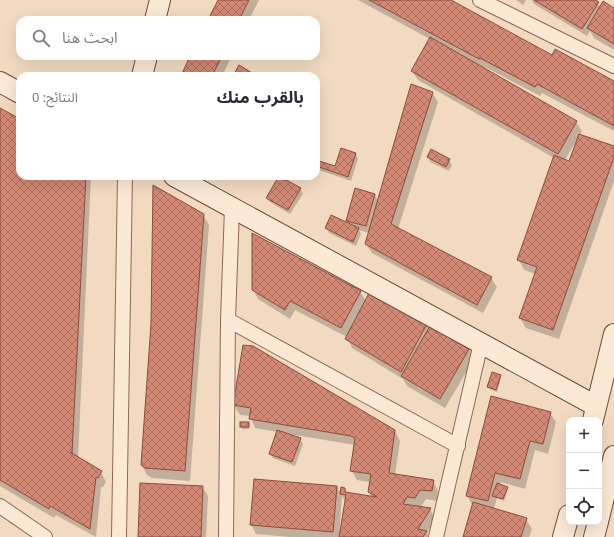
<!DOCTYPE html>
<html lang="ar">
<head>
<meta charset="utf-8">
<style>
	:root { --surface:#fff; --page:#f7f7f7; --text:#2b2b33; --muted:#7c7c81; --line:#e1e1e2 }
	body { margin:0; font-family:Georgia,"Noto Sans Arabic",serif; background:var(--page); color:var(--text); direction:rtl }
	.controls { position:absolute; right:12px; bottom:12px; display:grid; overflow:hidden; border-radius:8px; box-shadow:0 4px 16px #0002 }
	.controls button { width:36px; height:36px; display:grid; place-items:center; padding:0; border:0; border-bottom:1px solid var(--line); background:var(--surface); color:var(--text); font:20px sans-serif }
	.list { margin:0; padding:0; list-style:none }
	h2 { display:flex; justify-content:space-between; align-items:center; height:52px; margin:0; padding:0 16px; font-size:17px }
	h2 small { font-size:13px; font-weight:400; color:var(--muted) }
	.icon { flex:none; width:22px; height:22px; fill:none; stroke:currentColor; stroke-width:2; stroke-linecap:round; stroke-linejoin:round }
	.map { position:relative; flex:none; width:614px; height:537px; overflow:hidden; direction:ltr }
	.search { position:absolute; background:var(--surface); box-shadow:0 4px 16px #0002; left:16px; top:16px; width:304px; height:44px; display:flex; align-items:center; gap:10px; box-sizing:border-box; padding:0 14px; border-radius:12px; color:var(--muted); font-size:15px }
	.panel { position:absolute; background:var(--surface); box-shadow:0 4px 16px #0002; left:16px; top:72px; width:304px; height:108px; border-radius:12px; direction:rtl }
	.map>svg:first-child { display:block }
</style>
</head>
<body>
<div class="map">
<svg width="614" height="537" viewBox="0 0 614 537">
	<defs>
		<pattern id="building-cross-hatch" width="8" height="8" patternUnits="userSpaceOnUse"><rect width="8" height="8" fill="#d38975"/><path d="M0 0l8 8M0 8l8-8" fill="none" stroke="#ac705f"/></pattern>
	</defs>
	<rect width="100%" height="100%" fill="#f2dac2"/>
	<g fill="#0003" fill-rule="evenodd">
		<path d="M 219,0 L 259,0 L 249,20 L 209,20 Z"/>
		<path d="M 358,0 L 449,0 L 552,56 L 614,82 L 614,131 L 542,93 L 540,96 L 485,67 L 484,69 L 576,122 L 582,131 L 580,135 L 614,147 L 614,181 L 559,339 L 526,328 L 520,318 L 536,274 L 524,270 L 519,260 L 554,158 L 418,80 L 412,71 L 430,39 ZM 576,141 L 570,162 L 565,160 Z"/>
		<path d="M 516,0 L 526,0 L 523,5 Z"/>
		<path d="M 532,0 L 593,0 L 601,8 L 614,9 L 614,50 L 594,38 L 590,31 L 587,36 L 534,4 Z"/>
		<path d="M 191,56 L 232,56 L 222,76 L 182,76 Z"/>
		<path d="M 432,92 L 438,102 L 398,229 L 491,278 L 497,287 L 483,313 L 372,253 L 366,244 L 369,233 L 359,230 L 361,234 L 356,246 L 329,233 L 326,228 L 350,225 L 347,221 L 375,195 L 378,201 Z"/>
		<path d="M 0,110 L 20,120 L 20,176 L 91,176 L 78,458 L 101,472 L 106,482 L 103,487 L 101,487 L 96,537 L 56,515 L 54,518 L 0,486 Z"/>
		<path d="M 342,149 L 356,154 L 358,159 L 351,181 L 316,169 L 316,161 L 336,168 Z"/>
		<path d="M 428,157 L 449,160 L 452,165 L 449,171 L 430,162 Z"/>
		<path d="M 300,189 L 303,194 L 290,214 L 270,202 L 267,198 Z"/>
		<path d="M 203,215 L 209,225 L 190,481 L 152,478 L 147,475 L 142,465 Z"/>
		<path d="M 253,289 L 360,291 L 366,301 L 427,323 L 430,328 L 469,349 L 474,359 L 445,408 L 407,386 L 403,379 L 352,348 L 347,337 L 295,310 L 290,319 L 258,299 Z"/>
		<path d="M 500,376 L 501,378 L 497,392 L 490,389 L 488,387 Z"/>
		<path d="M 234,405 L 395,431 L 400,441 L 395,475 L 433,481 L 438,491 L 437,501 L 426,499 L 420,508 L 430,509 L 435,519 L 427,533 L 429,537 L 340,537 L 346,503 L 342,496 L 339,537 L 290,537 L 256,534 L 251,524 L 337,487 L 341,494 L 342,488 L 345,489 L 347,493 L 372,497 L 369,492 L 370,482 L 357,480 L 351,470 L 355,445 L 289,434 L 300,439 L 303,444 L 295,466 L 273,458 L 270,454 L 278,432 L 255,428 L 250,416 L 240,415 Z"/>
		<path d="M 550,413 L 556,422 L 548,454 L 535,450 L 525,489 L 501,482 L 500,485 L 508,489 L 504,501 L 497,498 L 494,509 L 526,519 L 532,529 L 529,537 L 464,537 L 472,505 L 467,495 Z"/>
		<path d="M 248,423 L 249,429 L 242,429 L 241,427 Z"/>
		<path d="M 202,487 L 208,496 L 206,537 L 139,537 Z"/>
	</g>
	<g fill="url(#building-cross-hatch)" stroke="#8e4b3b">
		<path d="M 218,0 L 249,0 L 239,20 L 208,20 Z"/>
		<path d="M 369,0 L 451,0 L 552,55 L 555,49 L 614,81 L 614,126 L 537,84 L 535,87 L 480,58 L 479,59 Z"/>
		<path d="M 534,0 L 595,0 L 599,2 L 582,29 Z"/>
		<path d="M 603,1 L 614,8 L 614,44 L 587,28 Z"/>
		<path d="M 430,37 L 577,121 L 558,154 L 411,71 Z"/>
		<path d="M 190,56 L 222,56 L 212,76 L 181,76 Z"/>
		<path d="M 239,65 L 252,73 L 250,76 L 233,76 Z"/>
		<path d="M 411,84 L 433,92 L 391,224 L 492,277 L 477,305 L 365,244 Z"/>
		<path d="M 0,108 L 20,119 L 20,176 L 86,176 L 72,453 L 70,452 L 102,471 L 98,478 L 96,477 L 90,529 L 50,506 L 49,509 L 0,480 Z"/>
		<path d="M 579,134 L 614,146 L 614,157 L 553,330 L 519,318 L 537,267 L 517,260 L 554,155 L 569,161 Z"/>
		<path d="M 341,148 L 356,153 L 348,177 L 316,166 L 316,160 L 335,166 Z"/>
		<path d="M 431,149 L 450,159 L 446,167 L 427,157 Z"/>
		<path d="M 279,176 L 301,188 L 288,210 L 266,198 Z"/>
		<path d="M 153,185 L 204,214 L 185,471 L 145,468 L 141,465 L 151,324 Z"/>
		<path d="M 355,188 L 375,194 L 366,226 L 346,221 Z"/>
		<path d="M 331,215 L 359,228 L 353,242 L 325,228 Z"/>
		<path d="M 252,233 L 361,291 L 341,328 L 290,301 L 285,310 L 252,290 Z"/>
		<path d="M 370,291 L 428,322 L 401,372 L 345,339 Z"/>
		<path d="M 430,326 L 469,349 L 440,399 L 401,376 Z"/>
		<path d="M 243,345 L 253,346 L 395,430 L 389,473 L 434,480 L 432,491 L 420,490 L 415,498 L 407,497 L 403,504 L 431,508 L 418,529 L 427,531 L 423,537 L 339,537 L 346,495 L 340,494 L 341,487 L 345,488 L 345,492 L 377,497 L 368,492 L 371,474 L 350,471 L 355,438 L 351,436 L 249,419 L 251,408 L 233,405 Z"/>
		<path d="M 492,372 L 501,375 L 496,390 L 487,387 Z"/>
		<path d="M 491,396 L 551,412 L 543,444 L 530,441 L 520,479 L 495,473 L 488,501 L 466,496 Z"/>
		<rect x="240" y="422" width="9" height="5"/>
		<path d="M 277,430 L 301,438 L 292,462 L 269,454 Z"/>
		<path d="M 254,479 L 337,486 L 333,532 L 250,525 Z"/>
		<path d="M 140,483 L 203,486 L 201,537 L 138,537 Z"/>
		<path d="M 497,483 L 508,487 L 503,499 L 492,496 Z"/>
		<path d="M 473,502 L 527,518 L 521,537 L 463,537 Z"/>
	</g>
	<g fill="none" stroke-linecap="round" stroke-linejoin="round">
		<g stroke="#8d6957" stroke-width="16">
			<g id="street">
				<path d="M 480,0 L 614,66"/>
				<path d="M 228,320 L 458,446"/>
				<path d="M 0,506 L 45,537"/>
				<path d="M 119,537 L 125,176"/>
				<path d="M 226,537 L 228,320 L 232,208"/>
				<path d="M 436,537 L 481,343"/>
			</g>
		</g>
		<g stroke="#6f4a3b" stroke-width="22">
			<g id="secondary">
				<path d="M 155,20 L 160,0"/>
				<path d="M 142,76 L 147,56"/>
				<path d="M 0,82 L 20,93"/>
				<path d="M 174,176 L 596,406"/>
				<path d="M 593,420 L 614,334"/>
				<path d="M 599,518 L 614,456"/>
				<path d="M 563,537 L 569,515"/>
				<path d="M 594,537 L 598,522"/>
			</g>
		</g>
		<use href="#street" stroke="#fbe9d6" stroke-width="14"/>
		<use href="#secondary" stroke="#fbe9d6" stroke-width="20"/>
	</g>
</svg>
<div class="controls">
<button>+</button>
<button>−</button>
<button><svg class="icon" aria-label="locate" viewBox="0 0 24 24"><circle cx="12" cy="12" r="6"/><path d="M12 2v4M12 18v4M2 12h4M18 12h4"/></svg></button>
</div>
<div class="search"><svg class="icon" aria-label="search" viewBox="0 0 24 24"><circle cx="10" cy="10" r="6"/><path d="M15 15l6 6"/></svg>ابحث هنا</div>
<section class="panel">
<h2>بالقرب منك<small>النتائج: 0</small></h2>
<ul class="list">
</ul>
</section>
</div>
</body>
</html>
